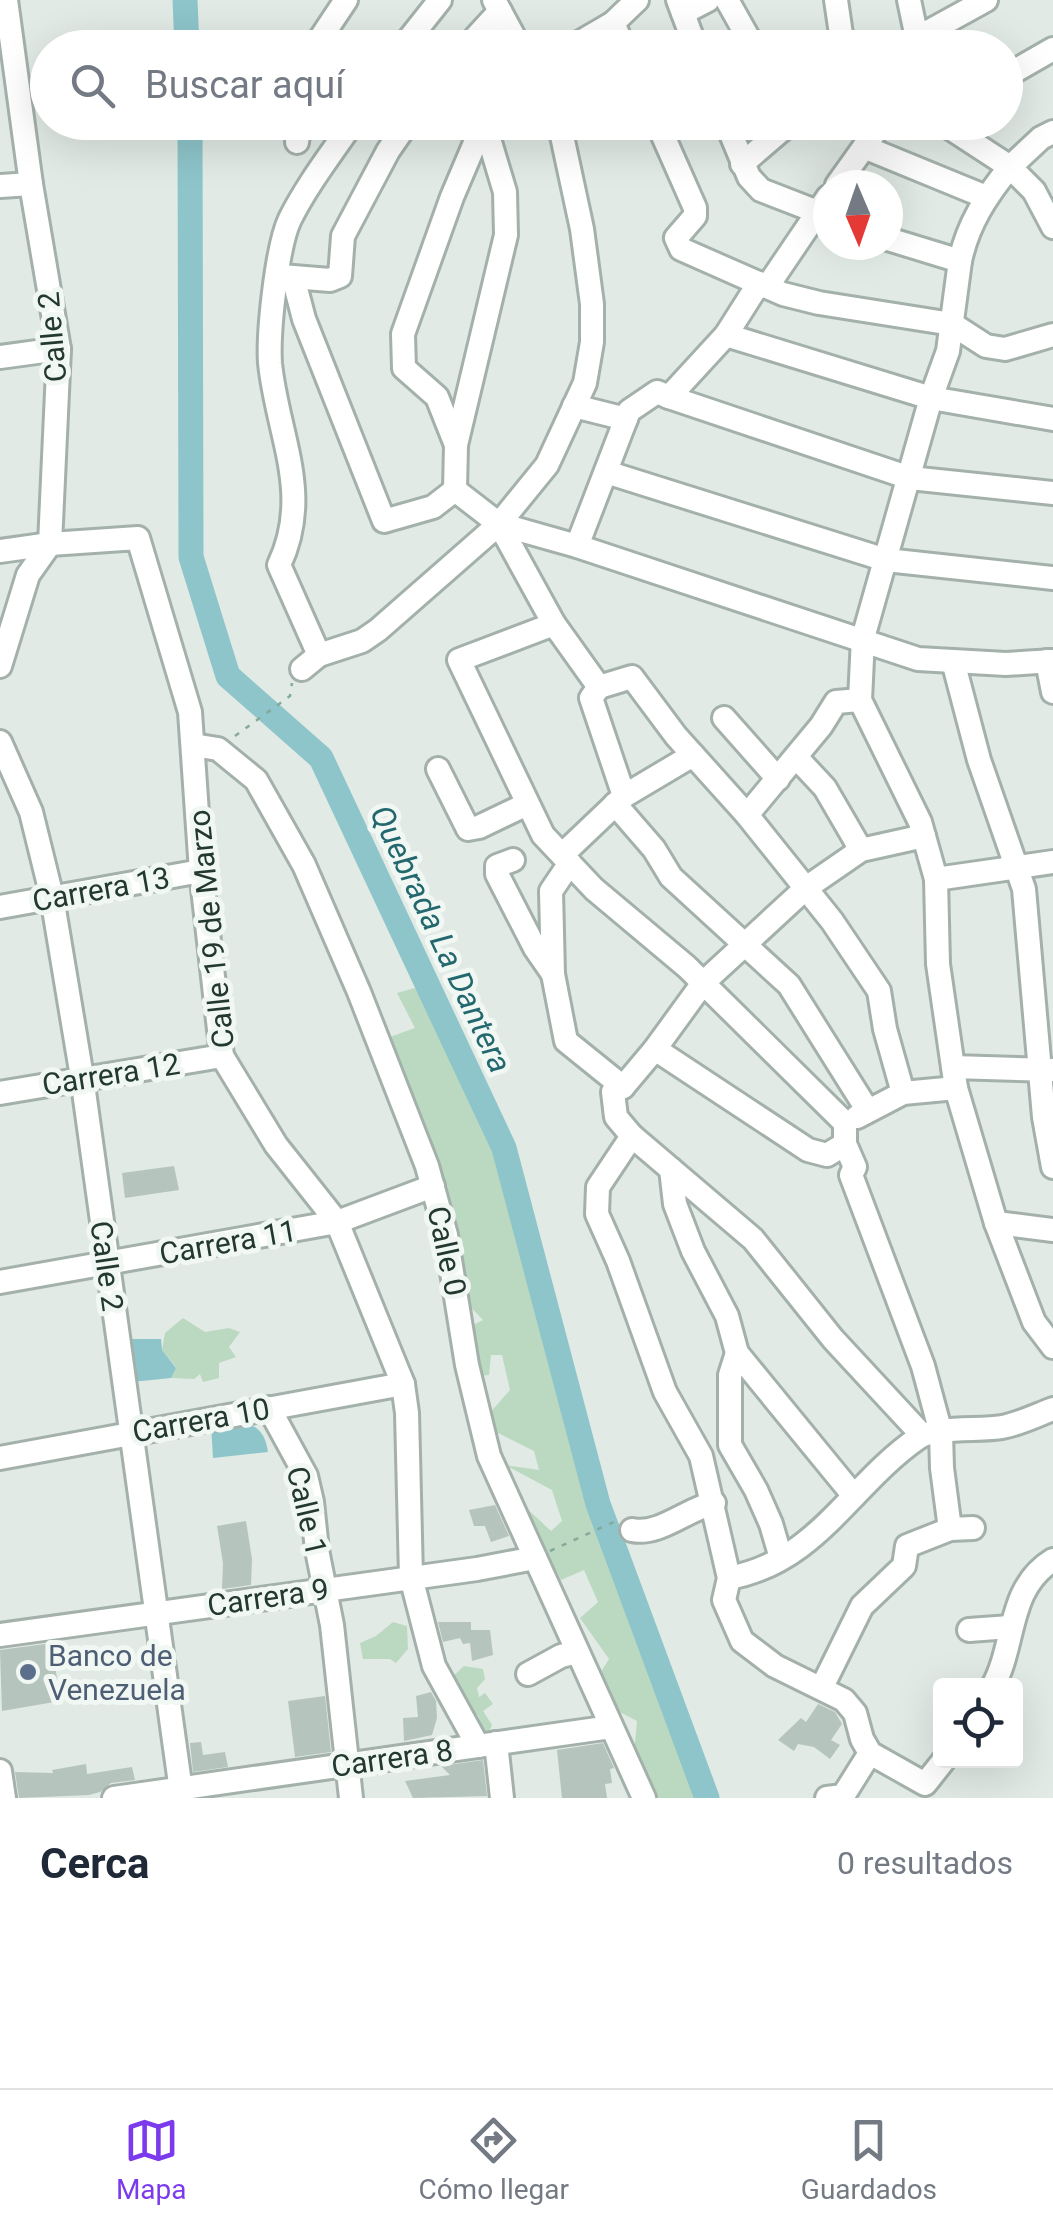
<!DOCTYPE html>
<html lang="es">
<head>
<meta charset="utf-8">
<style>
	:root { --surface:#fff; --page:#f6f6f7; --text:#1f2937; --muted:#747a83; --line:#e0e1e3; --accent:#7c3aed }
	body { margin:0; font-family:Roboto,sans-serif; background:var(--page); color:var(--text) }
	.controls { position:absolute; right:30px; bottom:30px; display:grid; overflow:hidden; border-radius:10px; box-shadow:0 10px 40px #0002 }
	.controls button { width:90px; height:90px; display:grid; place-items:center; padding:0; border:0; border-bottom:2px solid var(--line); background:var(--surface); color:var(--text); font:50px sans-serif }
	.compass { position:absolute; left:813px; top:170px; width:90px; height:90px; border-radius:50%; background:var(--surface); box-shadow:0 10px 40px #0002; rotate:178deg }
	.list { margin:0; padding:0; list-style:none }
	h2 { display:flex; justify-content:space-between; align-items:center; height:130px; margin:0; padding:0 40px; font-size:42px }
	h2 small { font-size:32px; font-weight:400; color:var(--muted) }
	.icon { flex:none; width:55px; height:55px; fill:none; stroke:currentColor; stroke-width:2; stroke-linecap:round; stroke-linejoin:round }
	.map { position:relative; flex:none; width:1053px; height:1798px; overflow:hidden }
	.search { position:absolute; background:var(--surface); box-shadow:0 10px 40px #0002; left:30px; right:30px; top:30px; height:110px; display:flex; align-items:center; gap:25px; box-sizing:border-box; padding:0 35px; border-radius:55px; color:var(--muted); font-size:38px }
	.sheet { height:290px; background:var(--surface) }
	nav { display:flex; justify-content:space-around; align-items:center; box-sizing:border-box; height:140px; border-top:2px solid var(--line); background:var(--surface); font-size:28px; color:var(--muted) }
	nav a { display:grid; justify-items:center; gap:5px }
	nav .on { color:var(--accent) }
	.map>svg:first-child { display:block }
</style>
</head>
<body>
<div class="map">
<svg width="1053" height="1798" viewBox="0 0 1053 1798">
	<rect width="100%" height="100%" fill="#e1eae5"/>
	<g fill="#bbd9c1">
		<path d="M 415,988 L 504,1148 L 598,1504 L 717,1798 L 656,1798 L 634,1753 L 637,1721 L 612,1708 L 599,1675 L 609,1659 L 580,1618 L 598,1602 L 584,1570 L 561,1580 L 522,1504 L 551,1531 L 562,1521 L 552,1490 L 505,1465 L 539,1470 L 534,1451 L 480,1424 L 510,1390 L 502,1355 L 491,1355 L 489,1375 L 469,1377 L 463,1330 L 483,1320 L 457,1293 L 387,1038 L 415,1028 L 397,993 Z"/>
		<path d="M 183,1318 L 205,1332 L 229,1328 L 240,1332 L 229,1347 L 236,1357 L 219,1363 L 219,1378 L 203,1382 L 200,1374 L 194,1379 L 171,1378 L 176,1367 L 162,1350 L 165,1333 Z"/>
		<path d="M 393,1622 L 407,1626 L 408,1649 L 396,1663 L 390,1659 L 363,1659 L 360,1643 L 376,1636 Z"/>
		<path d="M 464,1666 L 483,1669 L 485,1679 L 477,1688 L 479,1697 L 485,1693 L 493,1704 L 483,1711 L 492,1725 L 489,1732 L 483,1731 L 478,1715 L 462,1716 L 447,1682 Z"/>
	</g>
	<g fill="#8dc5ca">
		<path d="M 130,1339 L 161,1339 L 162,1350 L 176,1368 L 171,1378 L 132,1382 Z"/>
		<path d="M 238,1421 C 258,1425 265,1433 268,1452 L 213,1458 L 211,1424 Z"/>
	</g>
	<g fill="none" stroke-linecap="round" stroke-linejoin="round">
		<g stroke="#8dc5ca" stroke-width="25">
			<path d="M 185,0 L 187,48"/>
			<path d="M 190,122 L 191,557 L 228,676 L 321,758 L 504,1148 L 598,1504 L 707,1798"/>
		</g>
	</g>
	<g fill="#b6c4be">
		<path d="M 174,1166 L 179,1190 L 125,1198 L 122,1173 Z"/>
		<path d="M 495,1505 L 509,1536 L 491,1542 L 485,1526 L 474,1526 L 469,1510 Z"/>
		<path d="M 246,1521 L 252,1559 L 251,1585 L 222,1589 L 223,1563 L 217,1526 Z"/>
		<path d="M 438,1622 L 471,1622 L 471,1630 L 490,1630 L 493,1655 L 472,1661 L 470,1643 L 463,1644 L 460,1638 L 443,1642 Z"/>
		<path d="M 52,1643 L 60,1701 L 2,1711 L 0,1650 Z"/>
		<path d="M 431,1692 L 436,1701 L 437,1718 L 432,1735 L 404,1741 L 403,1718 L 418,1717 L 416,1696 Z"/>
		<path d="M 325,1696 L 331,1752 L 295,1757 L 288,1701 Z"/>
		<path d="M 818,1704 L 835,1712 L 842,1724 L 831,1740 L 840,1745 L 830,1759 L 814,1747 L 798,1744 L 794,1751 L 778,1740 L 801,1718 L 806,1722 Z"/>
		<path d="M 201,1742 L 203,1755 L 225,1752 L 228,1767 L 193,1772 L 190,1743 Z"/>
		<path d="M 603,1743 L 614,1768 L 610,1769 L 612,1783 L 605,1784 L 607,1798 L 562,1798 L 557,1750 Z"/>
		<path d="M 483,1760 L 487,1796 L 413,1798 L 405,1781 L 450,1775 L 441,1766 Z"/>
		<path d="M 86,1764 L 87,1774 L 132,1767 L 135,1780 L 111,1783 L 100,1792 L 89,1795 L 19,1798 L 15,1772 L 53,1773 L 52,1770 Z"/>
	</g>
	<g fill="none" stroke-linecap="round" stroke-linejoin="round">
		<g stroke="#a4b1ab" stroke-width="28">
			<g id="minor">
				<path d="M 494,0 L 520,48"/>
				<path d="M 678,0 L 696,48"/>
				<path d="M 727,0 L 754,48"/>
				<path d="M 836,0 L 843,48"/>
				<path d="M 683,13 L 708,0"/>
				<path d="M 613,23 L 624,48"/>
				<path d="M 917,38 L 986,0"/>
				<path d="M 314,48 L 346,0"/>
				<path d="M 402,48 L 440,0"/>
				<path d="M 466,48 L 500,11"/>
				<path d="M 570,48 L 613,23 L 637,0"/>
				<path d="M 898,48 L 917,38 L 909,0"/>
				<path d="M 1006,76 L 1053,49"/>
				<path d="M 484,122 L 505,192 L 506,235 L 456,445 L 455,490 L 499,524 L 554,624"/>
				<path d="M 559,122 L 582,229 L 592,304 L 592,342 L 585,383 L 547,465 L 499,524 L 577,546 L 918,659 L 1006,664 L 1053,661"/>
				<path d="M 657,122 L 695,208 L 695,216 L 676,238 L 681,249 L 783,294 L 819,303 L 952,324 L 986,346 L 1005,349 L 1053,335"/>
				<path d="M 726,122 L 749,177 L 761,190 L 828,216"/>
				<path d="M 1053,132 L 1041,138 L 1010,167 L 1034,191 L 1053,227"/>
				<path d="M 297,142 L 300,122"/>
				<path d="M 864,147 L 986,197"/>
				<path d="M 742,164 L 791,122"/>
				<path d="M 837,185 L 882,122"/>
				<path d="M 0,186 L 31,184"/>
				<path d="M 888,239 L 960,261 C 968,224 986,196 1010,167 L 941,122"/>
				<path d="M 960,261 L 948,351 L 931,398 L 863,638 L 860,700 L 920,822 L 936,879 L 938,964 L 956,1088 L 996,1223 L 1034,1322 L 1053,1347"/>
				<path d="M 281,276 L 330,280 L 340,276 L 343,236 L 388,151 L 408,122"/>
				<path d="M 293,277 L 304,319 L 384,521 L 433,507 L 455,490"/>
				<path d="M 767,287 L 828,197"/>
				<path d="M 726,335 L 931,398 L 1053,419"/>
				<path d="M 0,357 L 59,349"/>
				<path d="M 669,397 L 910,478 L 1053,493"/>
				<path d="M 574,406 L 626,419"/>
				<path d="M 456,445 L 437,397 L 404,368 L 403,334 L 452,197 L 483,124"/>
				<path d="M 606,472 L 886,560 L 1053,578"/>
				<path d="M 577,546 L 629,411 L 657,392 L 669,397 L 726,335 L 759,283"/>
				<path d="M 0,551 L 50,544 L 138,538 L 190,712 L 201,871 L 222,1056 L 276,1145 L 337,1222 L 403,1384 L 407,1413 L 411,1577 L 434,1666 L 478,1746"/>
				<path d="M 319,655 L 362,641 L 378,630 L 499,524"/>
				<path d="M 953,661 L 979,760 L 1024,889 L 1044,1117 L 1053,1167"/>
				<path d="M 1047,661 L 1053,692"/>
				<path d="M 0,666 L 28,575 L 50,544 L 59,349 L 31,184 L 6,0"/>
				<path d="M 302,669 L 319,655 L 279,565 C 313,494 277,434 270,363 C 268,332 277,246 290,219 C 307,185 331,154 353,122"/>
				<path d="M 599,687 L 591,698 L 624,796"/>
				<path d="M 724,718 L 778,779"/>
				<path d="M 0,742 L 31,812 L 52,897 L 82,1077 L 182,1798"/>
				<path d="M 193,745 L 218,749 L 256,780 L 304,865 L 359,992 L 427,1166 L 446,1235 L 467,1365 L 489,1456 L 644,1798"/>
				<path d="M 796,757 L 825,788 L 861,850"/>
				<path d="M 438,769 L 468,829 L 479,827 L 527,804"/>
				<path d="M 615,804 L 654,849 L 671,877 L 789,985 L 868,1111"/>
				<path d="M 747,815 L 832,921 L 879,991 L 885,1029 L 903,1093"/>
				<path d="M 562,855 L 624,796 L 693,755"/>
				<path d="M 513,860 L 497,866 L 497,874 L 535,948 L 553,974"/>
				<path d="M 570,863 L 551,891 L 553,974 L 566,1041 L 623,1087 L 655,1049 L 808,1150 L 827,1155 L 845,1144 L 845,1123 L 687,967 L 594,889 L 543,835 L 459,660 L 554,624 L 599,687 L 632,677 L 676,736 L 747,815 L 821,726 L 836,702 L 860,700"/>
				<path d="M 936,879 L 1053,862"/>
				<path d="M 0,907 L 201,871"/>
				<path d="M 655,1049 L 703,983 L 806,888 L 861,850 L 924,836"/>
				<path d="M 953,1067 L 1053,1070"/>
				<path d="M 623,1087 L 613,1092 L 616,1117 L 632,1136 L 753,1239 L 833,1339 L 922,1435"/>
				<path d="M 0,1093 L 222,1056"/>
				<path d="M 857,1117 L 903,1093 L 956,1088"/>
				<path d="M 632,1136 L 598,1187 L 597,1214 L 618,1261 L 665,1392 L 701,1456 L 729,1578 L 724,1600 L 742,1641 L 775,1666 L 844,1700 L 855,1713 L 862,1739 L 870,1753 L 925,1784 L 944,1760"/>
				<path d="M 845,1144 L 855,1167 L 851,1175 L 923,1366 L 941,1433 L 942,1468 L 950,1529"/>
				<path d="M 671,1169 L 675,1204 L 693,1251 L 727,1316 L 737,1353 L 854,1496"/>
				<path d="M 996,1223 L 1053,1230"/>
				<path d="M 0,1282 L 337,1222 L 433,1186"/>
				<path d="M 737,1353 L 730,1375 L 730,1445 L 756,1490 L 771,1524 L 781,1558"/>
				<path d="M 269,1408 L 306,1476 L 312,1502 L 317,1550 L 332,1625 L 351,1798"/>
				<path d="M 0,1458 L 403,1384"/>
				<path d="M 632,1530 C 659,1536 687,1509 714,1503"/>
				<path d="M 729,1578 C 817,1562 850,1485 918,1438 C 934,1426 981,1431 1002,1427 C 1019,1424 1037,1415 1053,1409"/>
				<path d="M 969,1630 L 1010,1627"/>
				<path d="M 0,1635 L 477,1569 L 535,1558"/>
				<path d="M 528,1674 L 561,1656 L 577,1652"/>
				<path d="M 993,1686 C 1016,1644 1007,1588 1053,1560"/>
				<path d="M 822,1687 L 862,1606 L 904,1566 L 907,1546 L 950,1529 L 973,1528"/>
				<path d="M 496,1743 L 502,1798"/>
				<path d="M 0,1771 L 4,1798"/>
				<path d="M 114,1798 L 611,1727"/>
				<path d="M 827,1798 L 843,1796 L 870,1753"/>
			</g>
		</g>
		<g stroke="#84aa9b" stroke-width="2.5" stroke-dasharray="5 8" stroke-linecap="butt">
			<path d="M 235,736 L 290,696 L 292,683"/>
			<path d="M 550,1551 L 616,1521"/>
		</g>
		<use href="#minor" stroke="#fff" stroke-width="22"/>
	</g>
	<circle fill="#5c6f8a" stroke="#f1f7f3" stroke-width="4" cx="28" cy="1672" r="10"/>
	<g text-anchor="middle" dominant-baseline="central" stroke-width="10" stroke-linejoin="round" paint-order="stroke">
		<g font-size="30" fill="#233831" stroke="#f1f7f3">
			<text transform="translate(52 337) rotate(-95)">Calle 2</text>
			<text transform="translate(101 889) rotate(-10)">Carrera 13</text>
			<text transform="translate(211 929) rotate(-96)">Calle 19 de Marzo</text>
			<text transform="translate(111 1074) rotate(-9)">Carrera 12</text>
			<text transform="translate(228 1242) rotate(-10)">Carrera 11</text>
			<text transform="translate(447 1251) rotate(78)">Calle 0</text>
			<text transform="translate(107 1266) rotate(82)">Calle 2</text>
			<text transform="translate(201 1420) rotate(-10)">Carrera 10</text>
			<text transform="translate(307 1511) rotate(77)">Calle 1</text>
			<text transform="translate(268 1597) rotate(-8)">Carrera 9</text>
			<text transform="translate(392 1758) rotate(-8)">Carrera 8</text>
		</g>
		<g font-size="30" fill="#4e5e75" stroke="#f1f7f3" text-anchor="start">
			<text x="48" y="1655">Banco de<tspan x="48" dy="34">Venezuela</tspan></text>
		</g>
		<g font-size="32" font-style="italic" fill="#23686e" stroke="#f1f7f3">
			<text transform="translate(441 939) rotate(65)">Quebrada La Dantera</text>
		</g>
	</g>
</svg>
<div class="controls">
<button><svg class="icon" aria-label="locate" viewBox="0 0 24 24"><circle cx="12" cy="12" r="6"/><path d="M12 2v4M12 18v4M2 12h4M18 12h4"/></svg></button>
</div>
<svg class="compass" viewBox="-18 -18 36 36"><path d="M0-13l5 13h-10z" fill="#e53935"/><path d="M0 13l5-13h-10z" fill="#747a83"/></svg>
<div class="search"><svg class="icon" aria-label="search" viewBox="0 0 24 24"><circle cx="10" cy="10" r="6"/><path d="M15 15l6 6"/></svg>Buscar aquí</div>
</div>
<section class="sheet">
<h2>Cerca<small>0 resultados</small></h2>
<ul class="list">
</ul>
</section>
<nav>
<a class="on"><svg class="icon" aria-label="map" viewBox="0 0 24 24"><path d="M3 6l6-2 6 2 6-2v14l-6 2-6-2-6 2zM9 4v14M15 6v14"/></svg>Mapa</a>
<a><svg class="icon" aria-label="directions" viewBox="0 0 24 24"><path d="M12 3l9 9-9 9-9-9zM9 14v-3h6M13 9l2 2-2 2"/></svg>Cómo llegar</a>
<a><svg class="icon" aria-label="saved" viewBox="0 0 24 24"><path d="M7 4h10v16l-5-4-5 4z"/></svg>Guardados</a>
</nav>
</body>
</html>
